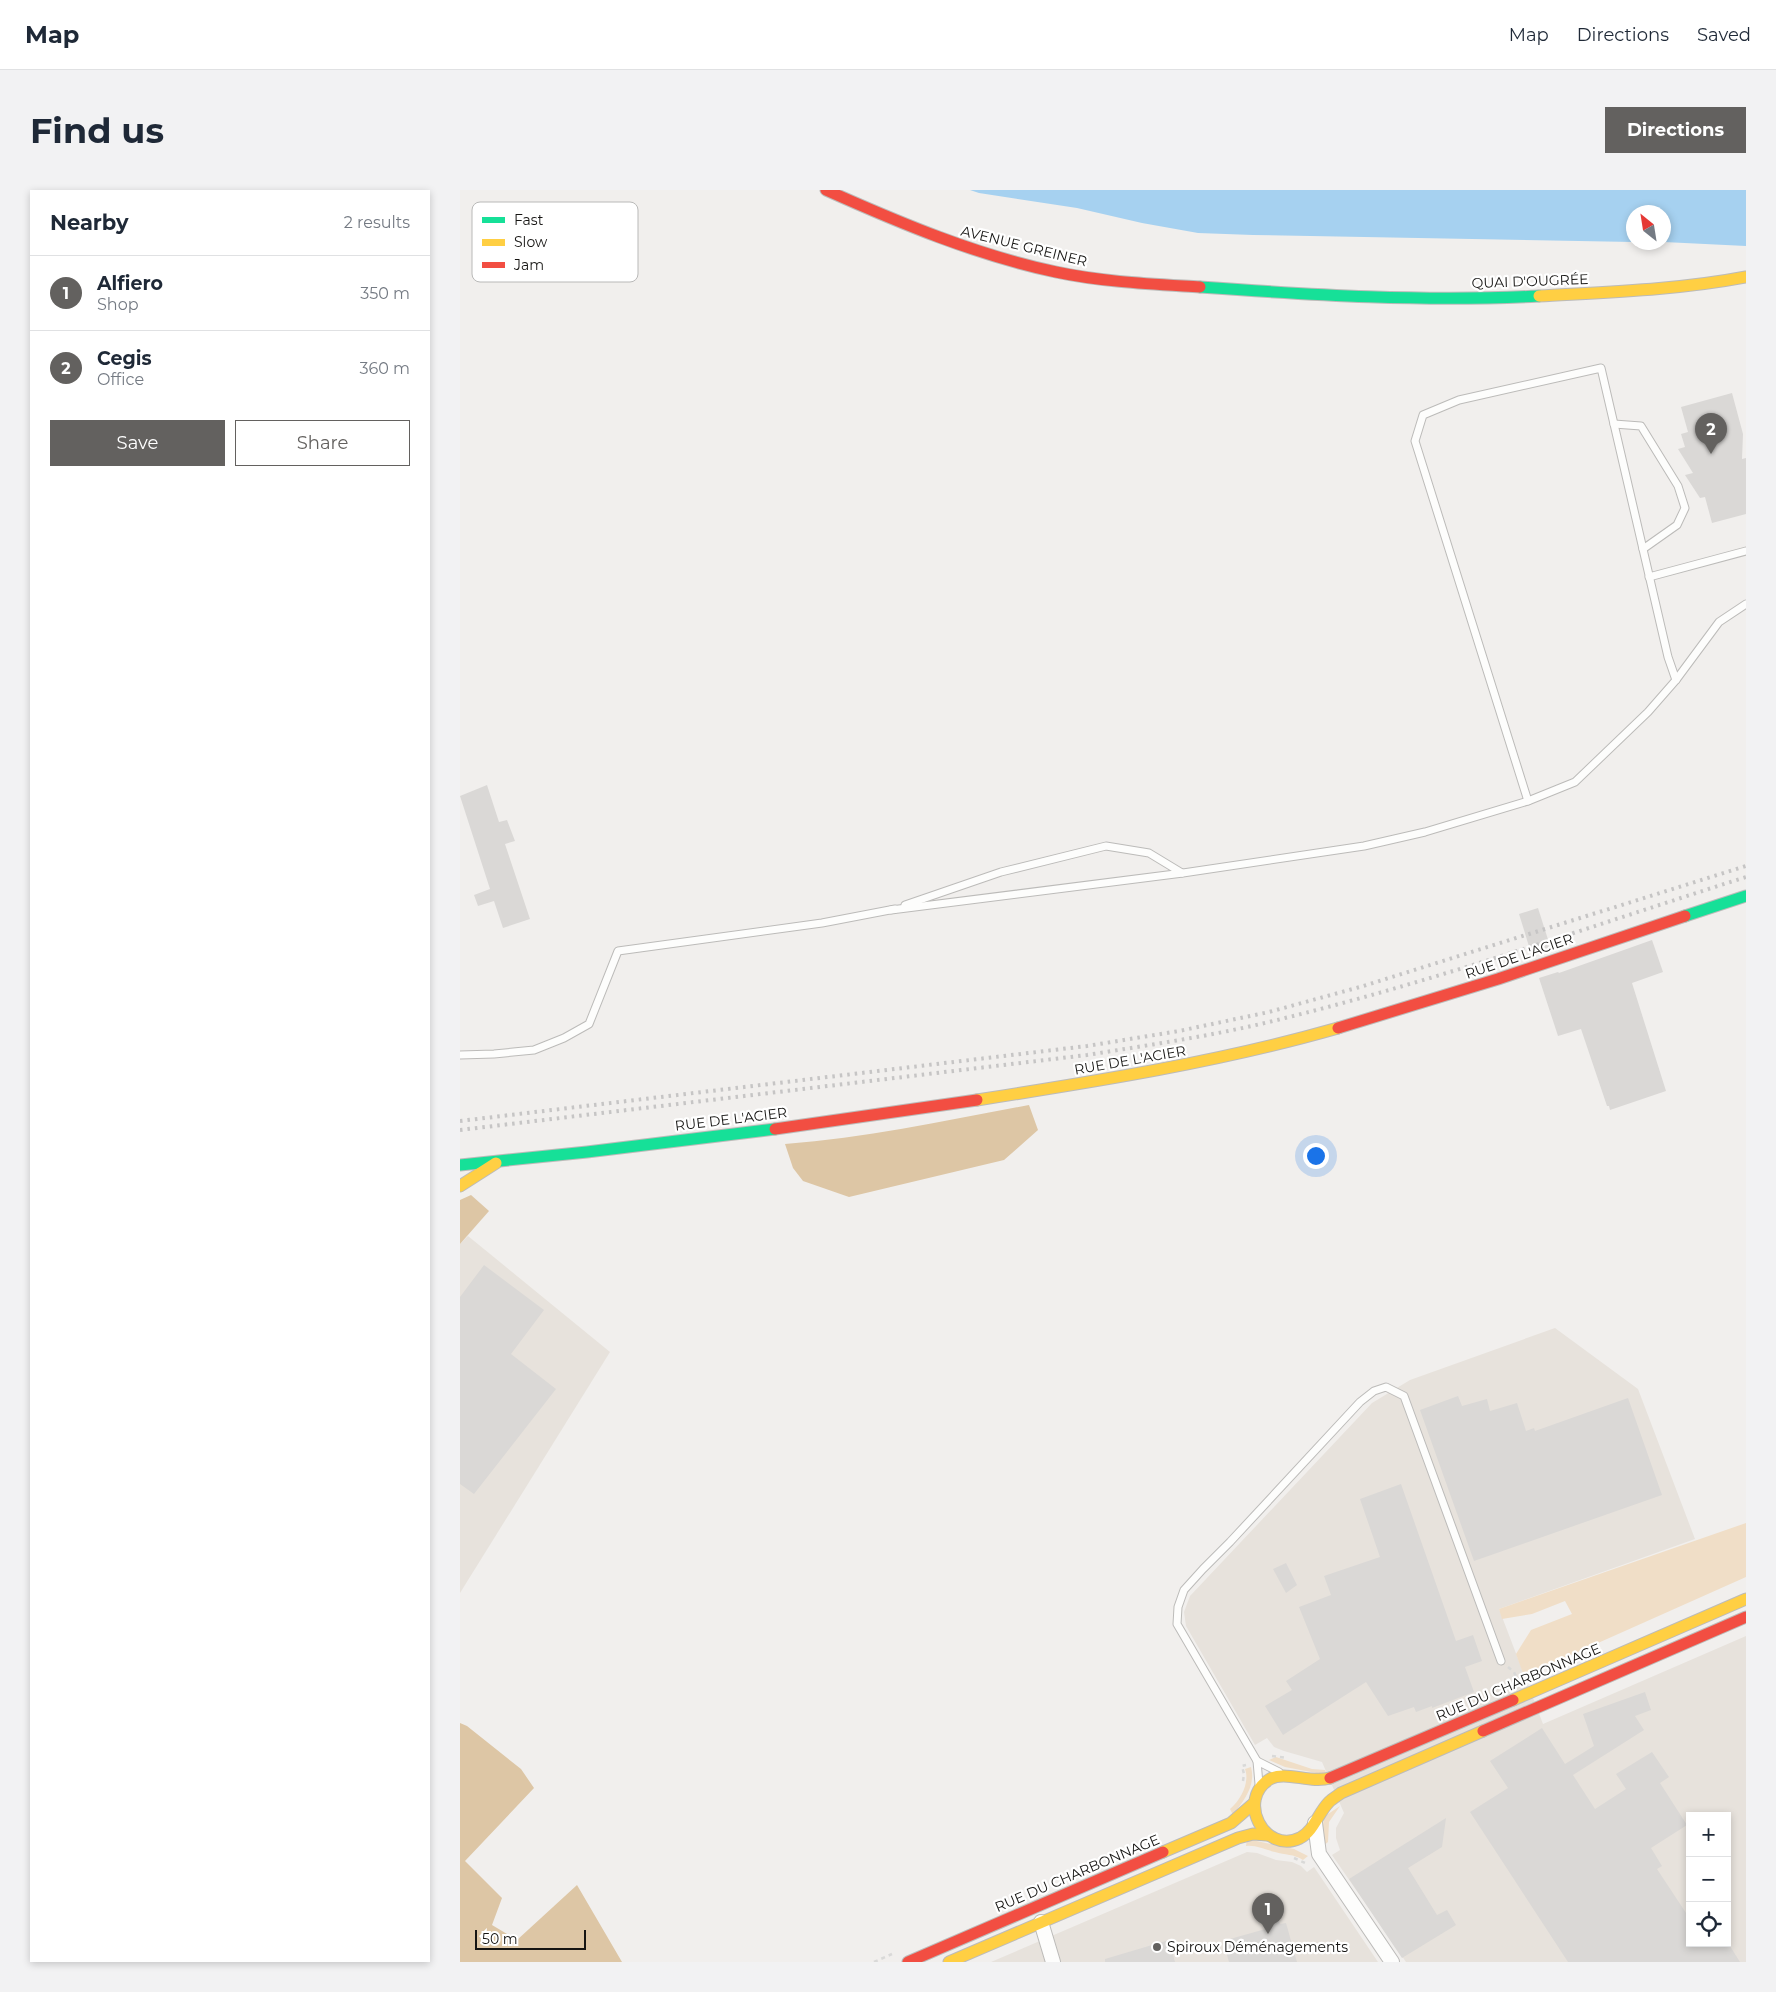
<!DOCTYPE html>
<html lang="en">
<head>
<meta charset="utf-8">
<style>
	:root { --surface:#fff; --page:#f2f2f3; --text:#1f2937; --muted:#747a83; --line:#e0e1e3; --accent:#63615f }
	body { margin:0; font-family:Montserrat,sans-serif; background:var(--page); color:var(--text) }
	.controls { position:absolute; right:15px; bottom:15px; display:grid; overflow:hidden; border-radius:0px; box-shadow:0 2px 8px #0003 }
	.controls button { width:45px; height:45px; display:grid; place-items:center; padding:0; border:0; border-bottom:1px solid var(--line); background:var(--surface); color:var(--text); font:25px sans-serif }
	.compass { position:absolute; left:1166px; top:15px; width:45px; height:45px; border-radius:50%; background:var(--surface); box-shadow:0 2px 8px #0003; rotate:330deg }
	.scale { position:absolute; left:15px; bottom:12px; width:111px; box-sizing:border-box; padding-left:5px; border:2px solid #161513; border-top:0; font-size:14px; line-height:18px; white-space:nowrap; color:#161513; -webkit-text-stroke:4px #fff; paint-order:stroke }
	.you { position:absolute; left:855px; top:965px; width:18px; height:18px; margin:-12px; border:4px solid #fff; border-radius:50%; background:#1a73e8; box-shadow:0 0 0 8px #1a73e833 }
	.badge { display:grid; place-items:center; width:32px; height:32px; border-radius:50%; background:var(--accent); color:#fff; font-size:16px; font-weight:700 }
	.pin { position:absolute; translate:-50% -41px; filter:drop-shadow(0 1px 2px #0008) }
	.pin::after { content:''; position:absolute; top:26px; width:18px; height:15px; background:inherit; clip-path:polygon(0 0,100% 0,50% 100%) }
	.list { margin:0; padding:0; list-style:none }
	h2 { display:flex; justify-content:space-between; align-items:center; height:65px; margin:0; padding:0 20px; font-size:21px }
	h2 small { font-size:16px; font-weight:400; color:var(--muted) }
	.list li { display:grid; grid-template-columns:32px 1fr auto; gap:15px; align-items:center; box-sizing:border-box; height:75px; padding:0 20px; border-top:1px solid var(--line) }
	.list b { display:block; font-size:19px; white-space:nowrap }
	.list p { margin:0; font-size:16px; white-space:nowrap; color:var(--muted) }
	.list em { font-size:16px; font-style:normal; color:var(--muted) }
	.actions { display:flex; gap:10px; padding:15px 20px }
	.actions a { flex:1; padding:11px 0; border:1px solid var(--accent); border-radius:0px; text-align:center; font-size:18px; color:var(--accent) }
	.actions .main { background:var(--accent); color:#fff }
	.icon { flex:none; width:28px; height:28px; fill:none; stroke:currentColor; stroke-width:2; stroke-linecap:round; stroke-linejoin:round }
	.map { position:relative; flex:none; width:1286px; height:1772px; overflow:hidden; border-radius:0px }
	header { display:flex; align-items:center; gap:30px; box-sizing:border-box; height:70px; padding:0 25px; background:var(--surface); border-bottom:1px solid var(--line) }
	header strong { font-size:24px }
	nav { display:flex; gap:28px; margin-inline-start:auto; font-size:18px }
	.intro { display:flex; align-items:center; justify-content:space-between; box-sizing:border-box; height:120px; padding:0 30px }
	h1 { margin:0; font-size:35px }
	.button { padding:12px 22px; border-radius:0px; background:var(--accent); color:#fff; font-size:18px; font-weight:700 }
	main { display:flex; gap:30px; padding:0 30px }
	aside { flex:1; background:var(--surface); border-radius:0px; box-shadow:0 2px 8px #0003 }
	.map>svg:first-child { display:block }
</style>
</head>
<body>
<header>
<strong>Map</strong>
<nav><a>Map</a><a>Directions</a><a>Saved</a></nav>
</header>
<div class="intro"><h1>Find us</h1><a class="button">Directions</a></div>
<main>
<aside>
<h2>Nearby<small>2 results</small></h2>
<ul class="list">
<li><span class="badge">1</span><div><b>Alfiero</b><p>Shop</p></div><em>350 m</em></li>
<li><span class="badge">2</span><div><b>Cegis</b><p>Office</p></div><em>360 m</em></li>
</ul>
<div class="actions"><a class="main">Save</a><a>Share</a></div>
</aside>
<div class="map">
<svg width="1286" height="1772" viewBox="0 0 1286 1772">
	<rect width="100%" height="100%" fill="#f1efed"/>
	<g fill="#e7e2dc" fill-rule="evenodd">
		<path d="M 8,1046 L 150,1162 L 0,1403 L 0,1054 Z"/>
		<path d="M 1095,1138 L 1178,1199 L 1235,1349 L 1039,1419 L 1083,1534 L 1286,1446 L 1286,1772 L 946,1772 L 872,1665 L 880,1660 L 876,1648 L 876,1638 L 884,1623 L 862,1572 L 824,1561 L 814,1557 L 807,1548 L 795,1555 L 726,1436 L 724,1422 L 730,1406 L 912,1213 L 950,1190 ZM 1230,1626 L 1267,1626 L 1267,1753 L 1230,1753 Z"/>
		<path d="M 787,1662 L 797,1663 L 816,1670 L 832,1672 L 841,1676 L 847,1682 L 854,1677 L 918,1772 L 531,1772 Z"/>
	</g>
	<g fill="#f0dec7">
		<path d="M 1286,1333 L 1286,1387 L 1064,1486 L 1056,1464 L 1071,1440 L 1112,1424 L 1105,1411 L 1072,1424 L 1042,1429 L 1039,1419 Z"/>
		<path d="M 816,1567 L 852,1579 L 865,1580 L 867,1585 L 825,1577 L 809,1570 Z"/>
		<path d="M 791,1577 C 796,1596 784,1610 773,1625 L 770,1619 C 781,1610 790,1592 785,1579 Z"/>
		<path d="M 880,1616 L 869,1632 L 868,1652 L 863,1656 L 860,1646 L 865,1626 Z"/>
		<path d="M 787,1649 L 834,1659 L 848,1666 L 843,1670 C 834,1664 825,1665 815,1662 C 805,1660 797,1655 786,1656 Z"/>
	</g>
	<g fill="#ddc6a5">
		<path d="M 569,915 L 578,940 L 544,970 L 389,1007 L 343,991 L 333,978 L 325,954 C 408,948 488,930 569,915 Z"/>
		<path d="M 11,1005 L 29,1021 L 0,1054 L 0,1010 Z"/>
		<path d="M 0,1533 L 7,1536 L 61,1579 L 74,1598 L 5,1671 L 42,1708 L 32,1735 L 57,1750 L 117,1695 L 162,1772 L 0,1772 Z"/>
	</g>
	<path fill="#a6d1f0" d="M 510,0 L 1286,0 L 1286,56 L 1204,52 L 1204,22 L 1174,22 L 1173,52 L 793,45 L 738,43 L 682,33 L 617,18 L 519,3 Z"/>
	<g fill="#dad8d6">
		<path d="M 1272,203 L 1283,244 L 1282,269 L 1286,268 L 1286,324 L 1252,333 L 1245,307 L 1240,308 L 1225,285 L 1233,283 L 1218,259 L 1225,257 L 1221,244 L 1228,242 L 1221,217 Z"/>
		<path d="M 27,595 L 39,632 L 47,630 L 55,651 L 45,654 L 70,729 L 43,738 L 34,711 L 18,716 L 14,705 L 30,699 L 0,606 Z"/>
		<path d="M 1078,718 L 1091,759 L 1072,766 L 1059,724 Z"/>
		<path d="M 1192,750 L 1203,782 L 1172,793 L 1206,901 L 1150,920 L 1149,916 L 1147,916 L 1121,839 L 1098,846 L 1079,788 L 1098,782 L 1099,783 Z"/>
		<path d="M 24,1075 L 84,1120 L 51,1164 L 96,1199 L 14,1304 L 0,1294 L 0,1107 Z"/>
		<path d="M 998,1206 L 1002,1216 L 1027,1209 L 1030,1221 L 1057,1213 L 1066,1241 L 1074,1238 L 1075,1241 L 1168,1208 L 1202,1305 L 1014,1371 L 960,1220 Z"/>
		<path d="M 941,1294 L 996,1451 L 1013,1445 L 1022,1471 L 1005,1477 L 1014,1502 L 972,1518 L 972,1516 L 956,1522 L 954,1517 L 928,1526 L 906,1492 L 823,1545 L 805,1516 L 832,1500 L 826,1491 L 860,1469 L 839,1417 L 871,1405 L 864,1386 L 920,1367 L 900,1309 Z"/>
		<path d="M 826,1373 L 837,1395 L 826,1403 L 813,1379 Z"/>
		<path d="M 1185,1502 L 1191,1520 L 1175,1526 L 1184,1540 L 1113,1585 L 1135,1619 L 1166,1599 L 1156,1584 L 1192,1562 L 1209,1587 L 1200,1593 L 1227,1635 L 1191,1658 L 1202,1676 L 1197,1679 L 1230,1729 L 1230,1753 L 1268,1753 L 1280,1772 L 1108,1772 L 1010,1622 L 1048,1598 L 1030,1571 L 1082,1538 L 1105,1574 L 1134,1556 L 1123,1524 Z"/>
		<path d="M 986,1628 L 982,1657 L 948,1678 L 977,1725 L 987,1720 L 996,1735 L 942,1768 L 889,1689 Z"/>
		<path d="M 818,1727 L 820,1734 L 826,1733 L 837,1772 L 769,1772 L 763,1751 L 809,1738 L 807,1730 Z"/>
		<path d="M 709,1750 L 715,1772 L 645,1772 L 645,1769 Z"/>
	</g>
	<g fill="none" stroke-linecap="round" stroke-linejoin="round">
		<g stroke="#bcbbb9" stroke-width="9">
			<g id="lane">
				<path d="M 1154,234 L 1181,236 L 1218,296 L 1225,318 L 1217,335 L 1183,359"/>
				<path d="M 1189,387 L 1286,361"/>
				<path d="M 1068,611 L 955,251 L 963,225 L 999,210 L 1141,178 L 1208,467 L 1216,490"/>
				<path d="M 445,715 L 541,682 L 646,656 L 689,663 L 722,683"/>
				<path d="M 431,720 L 723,683 L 904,656 L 965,642 L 1068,611 L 1115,592 L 1188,522 L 1216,490 L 1259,432 L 1286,414"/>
				<path d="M 0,865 L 34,864 L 74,860 L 104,848 L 129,834 L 158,761 L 362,733 L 435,719"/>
				<path d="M 797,1571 L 819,1582"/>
				<path d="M 799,1594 L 797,1571 L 717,1434 L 718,1417 L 724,1400 L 743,1379 L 770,1352 L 900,1212 L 914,1201 L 926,1197 L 944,1206 L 1041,1471"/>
			</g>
		</g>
		<g stroke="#bcbbb9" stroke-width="16">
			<g id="street">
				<path d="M 855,1633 L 859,1664 L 932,1772"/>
				<path d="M 581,1732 L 593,1772"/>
			</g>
		</g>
		<g stroke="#bcbbb9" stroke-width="13">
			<g id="fast">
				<path d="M 740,97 C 853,105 965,112 1079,106"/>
				<path d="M 1225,726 L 1286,706"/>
				<path d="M 0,975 L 127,962 L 315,939"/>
			</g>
		</g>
		<g stroke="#bcbbb9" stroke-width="13">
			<g id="slow">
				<path d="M 1079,106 C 1148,102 1218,100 1286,87"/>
				<path d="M 517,910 C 638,891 759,872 878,838"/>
				<path d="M 0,996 L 36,973"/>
				<path d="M 1053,1510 L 1286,1409"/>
				<path d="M 870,1588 C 850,1594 825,1580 810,1589 C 776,1609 804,1665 840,1648 C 854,1641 858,1623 869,1612 C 872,1609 877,1606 881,1603 L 1023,1541"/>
				<path d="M 703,1662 L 771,1633 L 793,1614"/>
				<path d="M 489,1772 L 778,1648 L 793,1644 L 807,1645"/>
			</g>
		</g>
		<g stroke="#bcbbb9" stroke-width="13">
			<g id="jam">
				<path d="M 366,0 C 440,33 516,65 596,82 C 643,92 692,94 740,97"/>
				<path d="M 878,838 L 1038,789 L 1225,726"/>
				<path d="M 315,939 L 517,910"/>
				<path d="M 1023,1541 L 1286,1427"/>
				<path d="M 870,1588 L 1053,1510"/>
				<path d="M 448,1772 L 703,1662"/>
			</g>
		</g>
		<g stroke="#d9d9d8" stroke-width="2.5" stroke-dasharray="4 4" stroke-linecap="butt">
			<path d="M 1048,1477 L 1054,1482 L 1058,1491"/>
			<path d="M 812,1566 L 827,1568"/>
			<path d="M 783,1591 L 784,1584 L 782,1576 L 786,1575"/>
			<path d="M 834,1668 L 845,1673 L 847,1672"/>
			<path d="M 414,1772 L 432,1764"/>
		</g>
		<use href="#lane" stroke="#fdfdfc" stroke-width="7"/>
		<use href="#street" stroke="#fdfdfc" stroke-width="14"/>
		<use href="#fast" stroke="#16e098" stroke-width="11"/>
		<use href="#slow" stroke="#ffcf43" stroke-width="11"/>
		<use href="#jam" stroke="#f24e42" stroke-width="11"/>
		<g stroke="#c6c5c5" stroke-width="4" stroke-dasharray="2.5 5" stroke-linecap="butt">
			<path d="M 0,931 L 627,856 L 719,841 L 809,822 L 900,797 L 1286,676"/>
			<path d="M 0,940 L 627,865 C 689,855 752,846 813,831 C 973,792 1129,737 1286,687"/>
		</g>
	</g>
	<circle fill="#63615f" stroke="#fff" stroke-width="2" cx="697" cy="1757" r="5"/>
	<g text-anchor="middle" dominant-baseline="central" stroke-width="4.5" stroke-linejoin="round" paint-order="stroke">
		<g font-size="14" fill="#161513" stroke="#fff">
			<text transform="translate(564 56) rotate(14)">AVENUE GREINER</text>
			<text transform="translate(1070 91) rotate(-2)">QUAI D'OUGRÉE</text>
			<text transform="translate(1059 766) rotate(-19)">RUE DE L'ACIER</text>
			<text transform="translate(670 870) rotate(-10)">RUE DE L'ACIER</text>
			<text transform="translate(271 929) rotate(-7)">RUE DE L'ACIER</text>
			<text transform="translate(1058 1492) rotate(-23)">RUE DU CHARBONNAGE</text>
			<text transform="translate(617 1683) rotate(-23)">RUE DU CHARBONNAGE</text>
		</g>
		<g font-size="14" fill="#161513" stroke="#fff" text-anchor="start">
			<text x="707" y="1757">Spiroux Déménagements</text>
		</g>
	</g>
	<rect x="12" y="12" width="166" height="80" rx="8" fill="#fff" stroke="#b9b9b8" stroke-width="1"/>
	<rect x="22" y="27" width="23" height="6" fill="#16e098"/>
	<rect x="22" y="49" width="23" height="7" fill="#ffcf43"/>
	<rect x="22" y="72" width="23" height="6" fill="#f24e42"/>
	<g font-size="14" fill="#161513">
		<text x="54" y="35">Fast</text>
		<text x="54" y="57">Slow</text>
		<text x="54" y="80">Jam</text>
	</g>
</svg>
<div class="controls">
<button>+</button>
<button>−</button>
<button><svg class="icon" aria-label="locate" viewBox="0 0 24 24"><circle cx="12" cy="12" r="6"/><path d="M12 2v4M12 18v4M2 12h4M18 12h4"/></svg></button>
</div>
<svg class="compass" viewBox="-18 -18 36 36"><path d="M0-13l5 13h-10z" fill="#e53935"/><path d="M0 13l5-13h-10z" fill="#747a83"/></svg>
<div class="scale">50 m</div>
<div class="you"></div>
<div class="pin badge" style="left:808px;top:1744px">1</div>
<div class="pin badge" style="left:1251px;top:264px">2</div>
</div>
</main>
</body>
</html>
